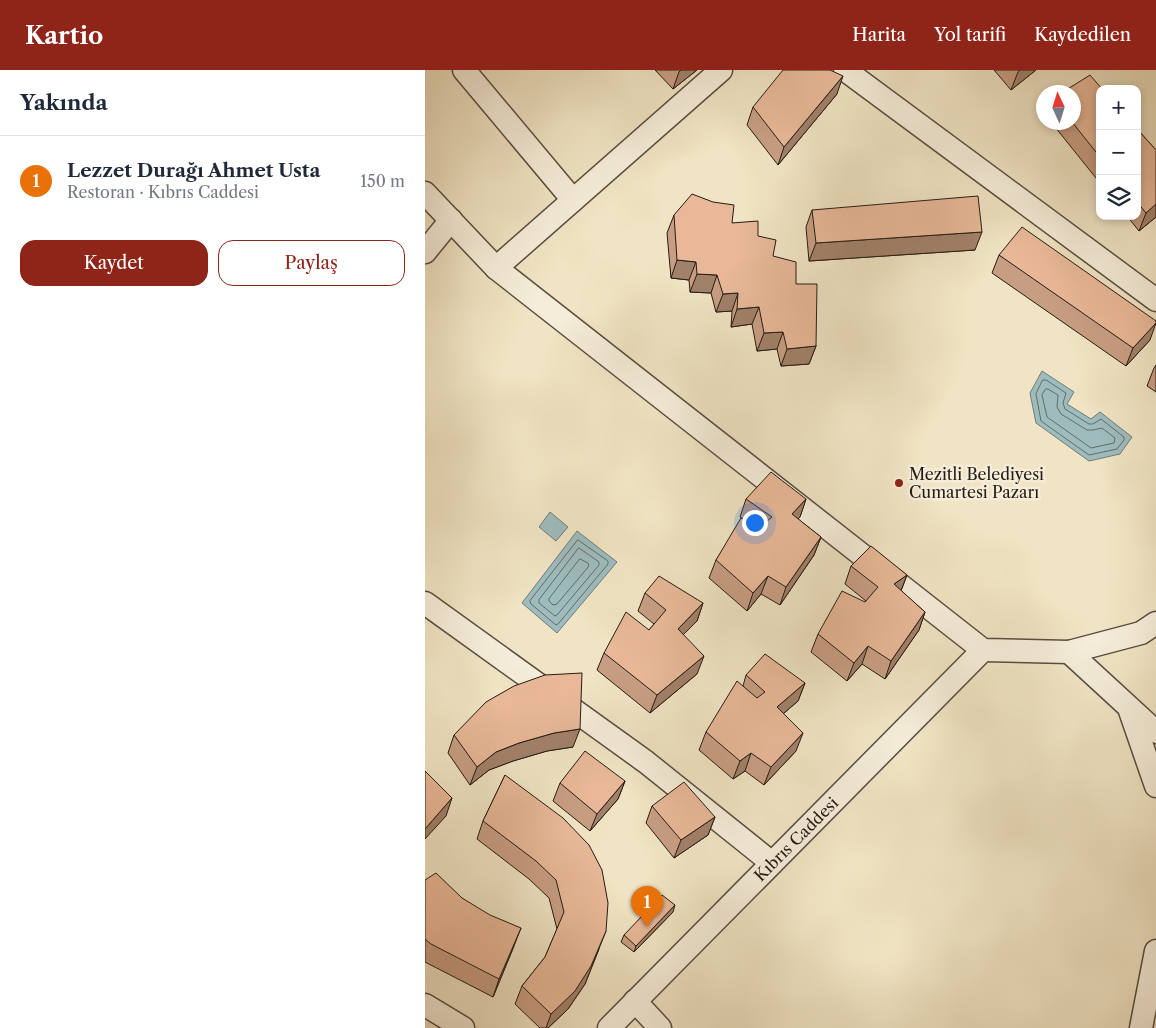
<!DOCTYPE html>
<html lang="tr">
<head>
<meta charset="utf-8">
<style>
	:root { --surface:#fff; --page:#f6f6f7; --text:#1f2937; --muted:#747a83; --line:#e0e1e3; --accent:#8f2418 }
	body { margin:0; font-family:"Libre Caslon Text",serif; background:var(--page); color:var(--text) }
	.controls { position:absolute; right:15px; top:15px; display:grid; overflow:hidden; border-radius:10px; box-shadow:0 2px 8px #0003 }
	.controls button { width:45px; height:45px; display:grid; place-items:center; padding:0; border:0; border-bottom:1px solid var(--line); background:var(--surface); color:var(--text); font:25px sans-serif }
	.compass { position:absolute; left:611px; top:15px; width:45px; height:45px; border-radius:50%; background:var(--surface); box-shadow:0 2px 8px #0003; rotate:356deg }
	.you { position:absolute; left:329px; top:452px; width:18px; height:18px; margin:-12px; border:4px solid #fff; border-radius:50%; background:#1a73e8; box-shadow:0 0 0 8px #1a73e833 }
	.badge { display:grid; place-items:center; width:32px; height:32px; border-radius:50%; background:var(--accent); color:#fff; font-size:16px; font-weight:700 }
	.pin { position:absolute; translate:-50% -41px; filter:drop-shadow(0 1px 2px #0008) }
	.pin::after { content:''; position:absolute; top:26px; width:18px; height:15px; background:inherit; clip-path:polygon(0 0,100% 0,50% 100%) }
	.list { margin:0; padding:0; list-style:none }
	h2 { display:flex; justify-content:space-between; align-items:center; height:65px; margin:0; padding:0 20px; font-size:21px }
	h2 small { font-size:16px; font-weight:400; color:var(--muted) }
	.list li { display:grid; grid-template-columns:32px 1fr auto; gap:15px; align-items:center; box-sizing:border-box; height:90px; padding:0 20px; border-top:1px solid var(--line) }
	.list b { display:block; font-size:19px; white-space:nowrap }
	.list p { margin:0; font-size:16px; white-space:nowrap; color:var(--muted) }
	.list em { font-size:16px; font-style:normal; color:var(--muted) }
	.actions { display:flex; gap:10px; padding:15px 20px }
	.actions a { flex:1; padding:11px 0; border:1px solid var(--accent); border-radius:15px; text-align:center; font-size:18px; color:var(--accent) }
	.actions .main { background:var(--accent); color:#fff }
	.icon { flex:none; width:28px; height:28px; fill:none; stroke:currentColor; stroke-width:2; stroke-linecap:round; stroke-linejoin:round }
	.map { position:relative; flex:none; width:731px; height:958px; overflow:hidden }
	header { display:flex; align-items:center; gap:30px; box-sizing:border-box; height:70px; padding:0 25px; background:var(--accent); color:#fff }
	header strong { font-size:24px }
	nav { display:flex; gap:28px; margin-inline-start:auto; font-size:18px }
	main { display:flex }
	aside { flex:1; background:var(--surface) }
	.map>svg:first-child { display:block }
</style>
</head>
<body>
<header>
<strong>Kartio</strong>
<nav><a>Harita</a><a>Yol tarifi</a><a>Kaydedilen</a></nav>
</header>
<main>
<aside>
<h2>Yakında<small></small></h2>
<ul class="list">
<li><span class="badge" style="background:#e8710a">1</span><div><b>Lezzet Durağı Ahmet Usta</b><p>Restoran · Kıbrıs Caddesi</p></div><em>150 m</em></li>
</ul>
<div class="actions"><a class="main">Kaydet</a><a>Paylaş</a></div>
</aside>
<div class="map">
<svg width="731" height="958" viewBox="0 0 731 958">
	<rect width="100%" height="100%" fill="#f0e4c4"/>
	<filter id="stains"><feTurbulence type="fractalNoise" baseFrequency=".004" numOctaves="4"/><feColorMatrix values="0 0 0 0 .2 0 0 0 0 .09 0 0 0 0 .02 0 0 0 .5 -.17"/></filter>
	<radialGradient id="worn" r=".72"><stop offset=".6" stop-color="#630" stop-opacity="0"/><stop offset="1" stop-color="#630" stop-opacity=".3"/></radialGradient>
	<g fill="#9ebcbe" stroke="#6e7c7a">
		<path d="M 617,301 L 649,322 L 642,334 L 666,349 L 675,342 L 707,367 L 695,384 L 664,391 L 611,353 L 605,323 Z"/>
		<path d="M 125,442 L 143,457 L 131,471 L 114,457 Z"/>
		<path d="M 152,461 L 192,492 L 132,563 L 97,533 Z"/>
	</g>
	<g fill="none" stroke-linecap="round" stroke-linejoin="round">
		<g stroke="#626c69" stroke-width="1">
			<path d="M 618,310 L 621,310 L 641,323 L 638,333 L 640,339 L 664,354 L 668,354 L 676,349 L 699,367 L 699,370 L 692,379 L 664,385 L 616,351 L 611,324 Z"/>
			<path d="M 621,319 L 623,319 L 633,325 L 632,337 L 636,344 L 662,360 L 668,360 L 677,358 L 690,368 L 689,373 L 666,378 L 622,347 L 617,325 Z"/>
			<path d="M 153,470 L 183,491 L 183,494 L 133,554 L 131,555 L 106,534 L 105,531 Z"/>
			<path d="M 154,478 L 174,492 L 174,495 L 132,545 L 130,546 L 114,533 L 114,530 Z"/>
			<path d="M 155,489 L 163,493 L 164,496 L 132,534 L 128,535 L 124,531 L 124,529 Z"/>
		</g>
		<g stroke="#584e40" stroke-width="25">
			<g id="minor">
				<path d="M 39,0 L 148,130"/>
				<path d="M 420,0 L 731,230"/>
				<path d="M 0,123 L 71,198 L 558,580 L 644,582 L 716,563 L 731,553"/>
				<path d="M 0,182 L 26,150"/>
				<path d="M 71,198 L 296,0"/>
				<path d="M 0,533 L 221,692 L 347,793"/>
				<path d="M 644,582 L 731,662"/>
				<path d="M 705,641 L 731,716"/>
				<path d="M 210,931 L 235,958"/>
				<path d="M 0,935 L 38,958"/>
				<path d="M 184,958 L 558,580"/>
				<path d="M 716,958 L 731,881"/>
			</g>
		</g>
		<use href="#minor" stroke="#f5edd9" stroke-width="22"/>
	</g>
	<g fill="#c89e83" stroke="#251c14">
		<path d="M 230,0 L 272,0 L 248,19 Z"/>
		<path d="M 569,0 L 611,0 L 586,20 Z"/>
		<path d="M 675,19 L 675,113 L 626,52 L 648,52 Z"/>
		<path d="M 412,24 L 353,95 L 322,55 L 328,37 Z"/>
		<path d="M 712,59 L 731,80 L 731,147 L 714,161 L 702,146 L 712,146 Z"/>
		<path d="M 387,140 L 550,180 L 384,191 L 381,157 Z"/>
		<path d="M 249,145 L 307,153 L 333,166 L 348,186 L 371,214 L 391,276 L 384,294 L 356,296 L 352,279 L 332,281 L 327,254 L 306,257 L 307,241 L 291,242 L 286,223 L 265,222 L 264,210 L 246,208 L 242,163 Z"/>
		<path d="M 574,185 L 725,270 L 701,296 L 567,203 Z"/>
		<path d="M 731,295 L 731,322 L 722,316 L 729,298 Z"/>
		<path d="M 321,429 L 381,429 L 375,447 L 373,449 L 396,467 L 389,485 L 355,535 L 336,524 L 322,541 L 284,508 L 291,490 L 318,449 L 315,447 Z"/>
		<path d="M 426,496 L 482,505 L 476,521 L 500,542 L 494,560 L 460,609 L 437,594 L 422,611 L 386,582 L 393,564 L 441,531 L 420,514 Z"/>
		<path d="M 220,523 L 278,533 L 272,551 L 258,564 L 272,604 L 225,643 L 172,600 L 179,583 L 224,560 L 229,554 L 213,541 Z"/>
		<path d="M 321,605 L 380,613 L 373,631 L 358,644 L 371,681 L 339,715 L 320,701 L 308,709 L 274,680 L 281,662 L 318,616 Z"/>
		<path d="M 29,665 L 148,677 L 122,681 L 88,691 L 64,700 L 45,715 L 23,683 Z"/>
		<path d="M 80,705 L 174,879 L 160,914 L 143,939 L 123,958 L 115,958 L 90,934 L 97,916 L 120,887 L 132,859 L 124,828 L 104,809 L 52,769 L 58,751 Z"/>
		<path d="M 200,711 L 193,729 L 165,761 L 128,731 L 135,713 Z"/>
		<path d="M 227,736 L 290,747 L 283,765 L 249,788 L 221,753 Z"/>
		<path d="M 0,810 L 37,828 L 89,876 L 68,927 L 0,892 Z"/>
		<path d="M 248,842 L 209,882 L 196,872 L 199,865 Z"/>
	</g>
	<g fill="#a2816a" stroke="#251c14">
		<path d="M 256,0 L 272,0 L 248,19 L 254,2 Z"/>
		<path d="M 595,0 L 611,0 L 586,20 L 593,2 Z"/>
		<path d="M 418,6 L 412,24 L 353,95 L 359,77 Z"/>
		<path d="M 731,134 L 731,147 L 714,161 L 721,143 Z"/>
		<path d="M 557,162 L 550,180 L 384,191 L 391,173 Z"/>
		<path d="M 252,190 L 271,192 L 264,210 L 246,208 Z"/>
		<path d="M 272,204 L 292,205 L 286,223 L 265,222 Z"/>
		<path d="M 313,223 L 307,241 L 291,242 L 298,224 Z"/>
		<path d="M 334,237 L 327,254 L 306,257 L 312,239 Z"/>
		<path d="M 731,253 L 725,270 L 701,296 L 708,278 Z"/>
		<path d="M 358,262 L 352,279 L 332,281 L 339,263 Z"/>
		<path d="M 391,276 L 384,294 L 356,296 L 362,279 Z"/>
		<path d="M 381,429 L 375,447 L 360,462 L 367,444 Z"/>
		<path d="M 396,467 L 389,485 L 355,535 L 361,517 Z"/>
		<path d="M 482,505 L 475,523 L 469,514 Z"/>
		<path d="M 343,506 L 336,524 L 322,541 L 328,523 Z"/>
		<path d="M 278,533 L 272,551 L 246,577 L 253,559 Z"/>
		<path d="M 500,542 L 494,560 L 460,609 L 466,591 Z"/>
		<path d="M 443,576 L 437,594 L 422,611 L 429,593 Z"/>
		<path d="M 279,586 L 272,604 L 225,643 L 232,625 Z"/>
		<path d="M 380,613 L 373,631 L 345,655 L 352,637 Z"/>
		<path d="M 155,659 L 148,677 L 122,681 L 88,691 L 64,700 L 45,715 L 52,697 L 71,682 L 94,673 L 129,663 Z"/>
		<path d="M 378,663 L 371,681 L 339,715 L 346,697 Z"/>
		<path d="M 326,683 L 320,701 L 308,709 L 315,691 Z"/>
		<path d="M 200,711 L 193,729 L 165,761 L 172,744 Z"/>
		<path d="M 27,728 L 21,746 L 0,769 L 0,759 Z"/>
		<path d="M 290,747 L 283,765 L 249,788 L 256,770 Z"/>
		<path d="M 250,835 L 248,842 L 209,882 L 211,876 Z"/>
		<path d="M 96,858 L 89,876 L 68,927 L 74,909 Z"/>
		<path d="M 181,861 L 160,914 L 143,939 L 123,958 L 121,958 L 126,944 Z"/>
	</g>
	<g fill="#e8b898" stroke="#251c14">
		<path d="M 358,0 L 405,0 L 418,6 L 359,77 L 328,37 Z"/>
		<path d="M 665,5 L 677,19 L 675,19 L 675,87 L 647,52 L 648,52 L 648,22 L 638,22 Z"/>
		<path d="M 712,59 L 731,80 L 731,134 L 721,143 L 712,132 Z"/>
		<path d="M 267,124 L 288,132 L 309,135 L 307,153 L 333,151 L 333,166 L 351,170 L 348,186 L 371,192 L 371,214 L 392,214 L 391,276 L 362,279 L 358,262 L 339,263 L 334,237 L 312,239 L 313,223 L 298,224 L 292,205 L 272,204 L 271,192 L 252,190 L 249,145 Z"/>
		<path d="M 553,126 L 557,162 L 391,173 L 387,140 Z"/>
		<path d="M 597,157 L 731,251 L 731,253 L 708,278 L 574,185 Z"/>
		<path d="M 346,402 L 381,429 L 367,444 L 396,467 L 361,517 L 343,506 L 328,523 L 291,490 L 316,448 L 334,458 L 347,447 L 321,429 Z"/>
		<path d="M 446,476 L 482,505 L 469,514 L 500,542 L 466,591 L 443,576 L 429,593 L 393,564 L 417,521 L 440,532 L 453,517 L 426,496 Z"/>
		<path d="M 234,506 L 278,533 L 253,559 L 279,586 L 232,625 L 179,583 L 201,542 L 224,560 L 241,540 L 220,523 Z"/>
		<path d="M 340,584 L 380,613 L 352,637 L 378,663 L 346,697 L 326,683 L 315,691 L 281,662 L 312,611 L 332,628 L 340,622 L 321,605 Z"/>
		<path d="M 157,603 L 155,659 L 129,663 L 94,673 L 71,682 L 52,697 L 29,665 L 61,632 L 89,616 L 120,605 Z"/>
		<path d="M 160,681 L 200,711 L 172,744 L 135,713 Z"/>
		<path d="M 0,701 L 27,728 L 0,759 Z"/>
		<path d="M 80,705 L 138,748 L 164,775 L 177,800 L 183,833 L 181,861 L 166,896 L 150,921 L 126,944 L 97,916 L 120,887 L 139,842 L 131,810 L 111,791 L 58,751 Z"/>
		<path d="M 259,712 L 290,747 L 256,770 L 227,736 Z"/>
		<path d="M 11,803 L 37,828 L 65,845 L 96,858 L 74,909 L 6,874 L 0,869 L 0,810 Z"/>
		<path d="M 237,825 L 250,835 L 211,876 L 199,865 Z"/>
	</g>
	<circle fill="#8f2418" stroke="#f5edd9" stroke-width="2" cx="474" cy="413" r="5"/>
	<g text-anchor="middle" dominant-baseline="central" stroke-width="5" stroke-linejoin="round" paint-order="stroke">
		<g font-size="16" fill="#251c14" stroke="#f5edd9" text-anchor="start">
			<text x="484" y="404">Mezitli Belediyesi<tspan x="484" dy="18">Cumartesi Pazarı</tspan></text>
		</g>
		<g font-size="16" fill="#251c14" stroke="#f5edd9">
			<text transform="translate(371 769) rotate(-45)">Kıbrıs Caddesi</text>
		</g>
	</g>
	<rect width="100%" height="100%" filter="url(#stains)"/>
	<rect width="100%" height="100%" fill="url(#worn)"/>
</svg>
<div class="controls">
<button>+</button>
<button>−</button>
<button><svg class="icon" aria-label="layers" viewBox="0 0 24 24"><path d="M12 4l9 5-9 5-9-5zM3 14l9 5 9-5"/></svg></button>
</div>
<svg class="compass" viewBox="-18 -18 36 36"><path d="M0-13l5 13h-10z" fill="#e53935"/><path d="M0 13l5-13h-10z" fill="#747a83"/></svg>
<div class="you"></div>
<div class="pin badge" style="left:222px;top:857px;background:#e8710a">1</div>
</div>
</main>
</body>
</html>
